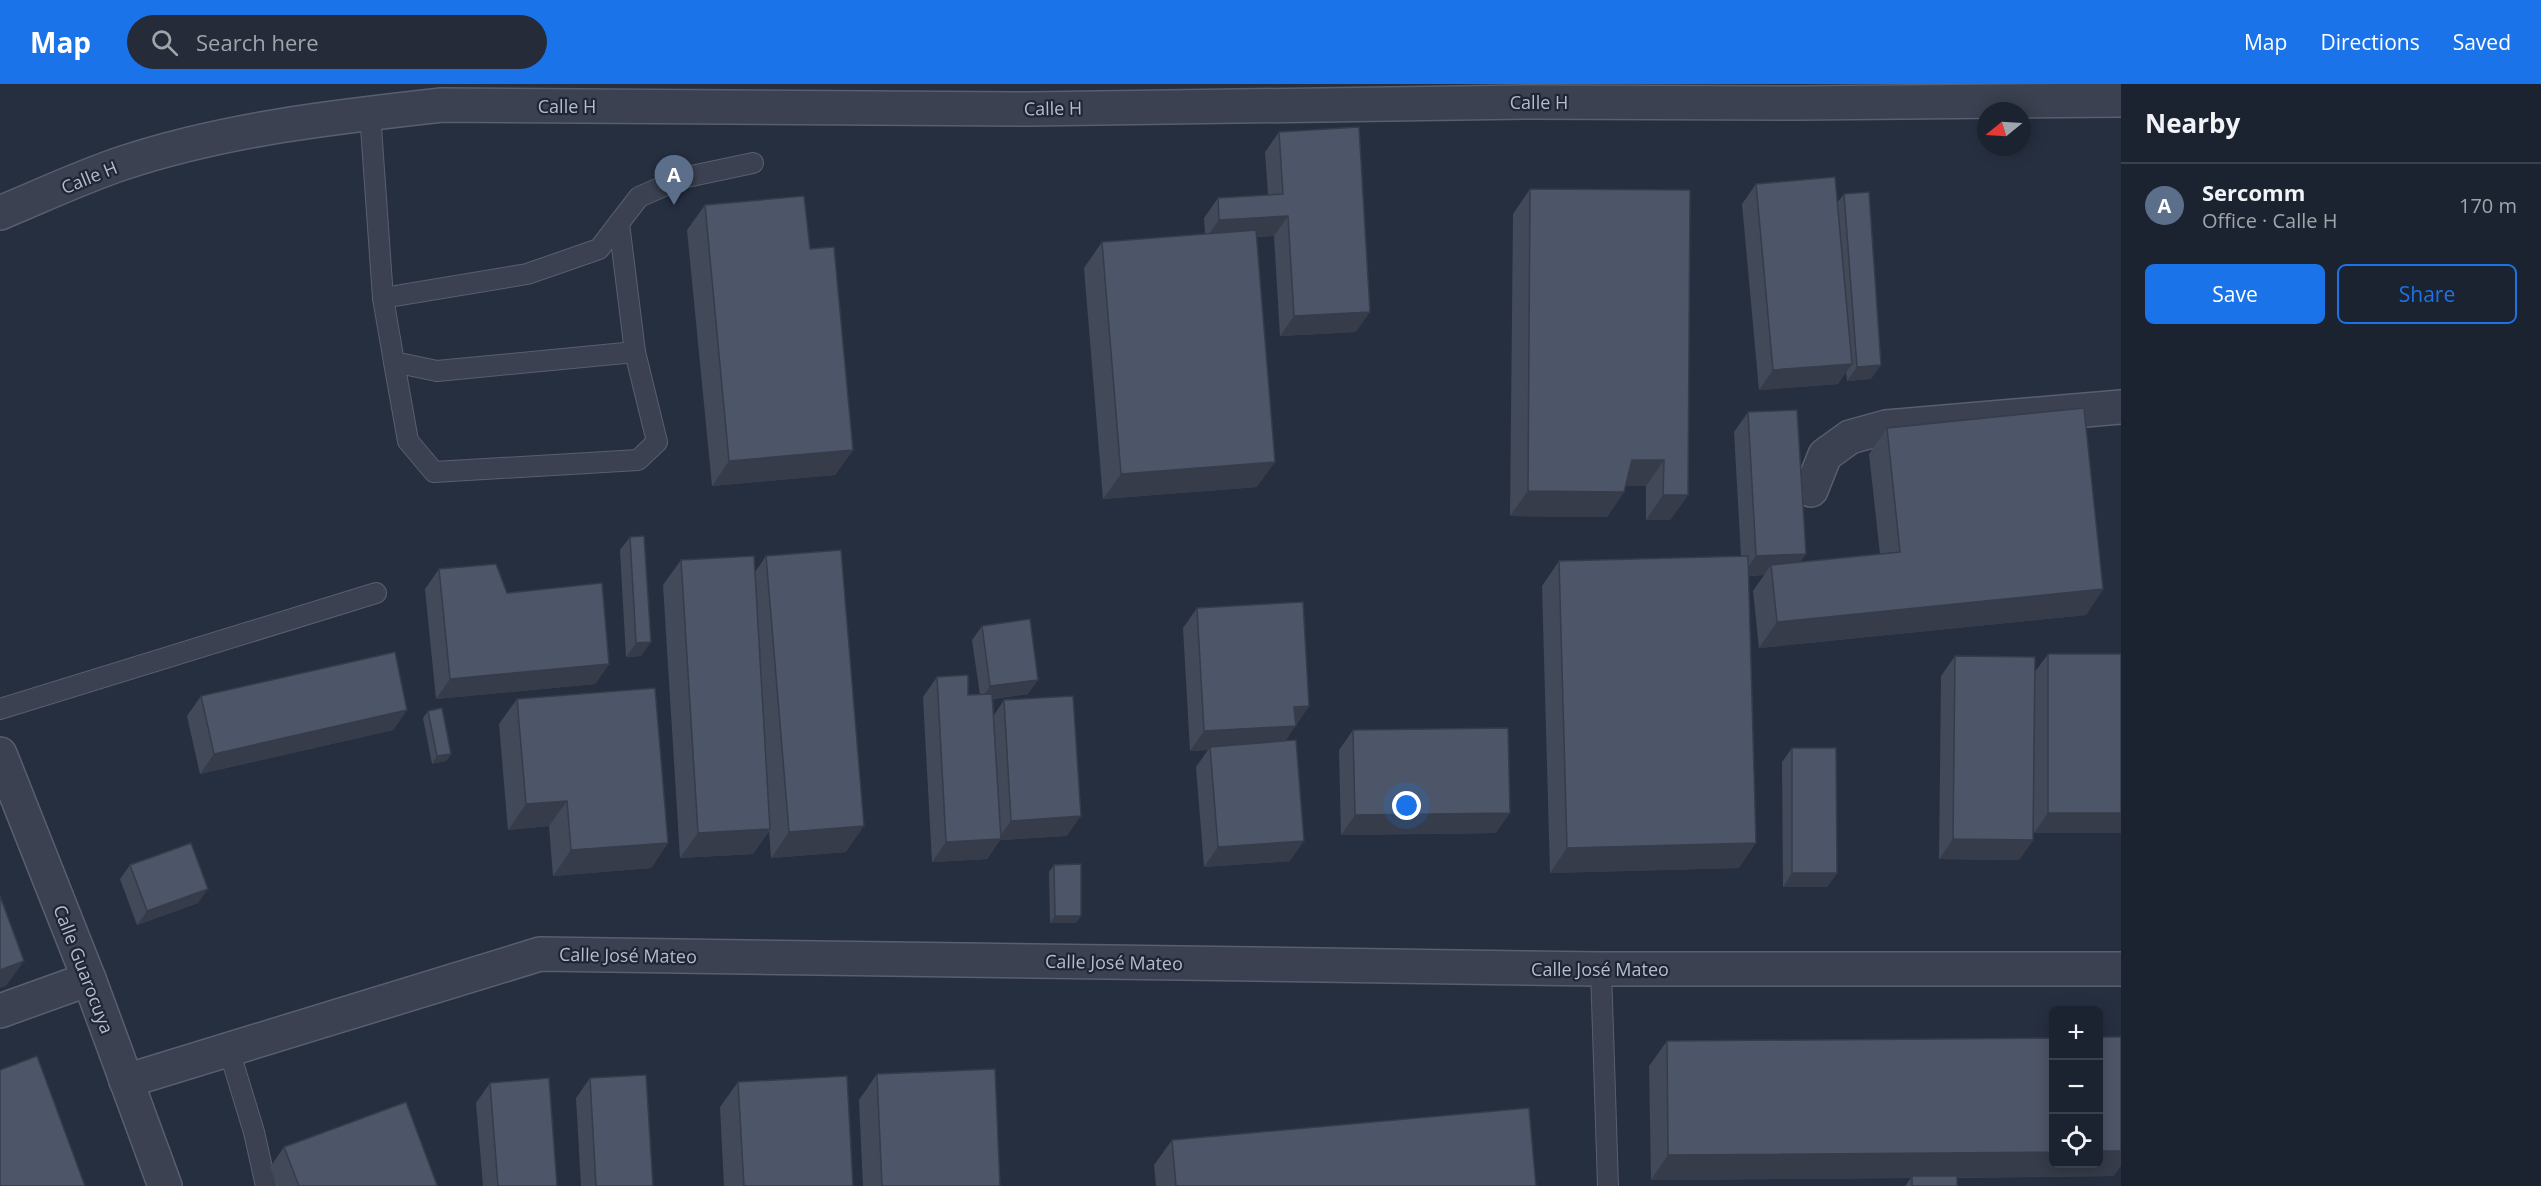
<!DOCTYPE html>
<html lang="en">
<head>
<meta charset="utf-8">
<style>
	:root { --surface:#1c2330; --page:#252b38; --text:#f1f3f6; --muted:#a0a4ab; --line:#3a404c; --accent:#1a73e8 }
	body { margin:0; font-family:"Open Sans",sans-serif; background:var(--page); color:var(--text) }
	.controls { position:absolute; right:18px; bottom:18px; display:grid; overflow:hidden; border-radius:9px; box-shadow:0 3px 15px #0003 }
	.controls button { width:54px; height:54px; display:grid; place-items:center; padding:0; border:0; border-bottom:2px solid var(--line); background:var(--surface); color:var(--text); font:30px sans-serif }
	.compass { position:absolute; left:1977px; top:18px; width:54px; height:54px; border-radius:50%; background:var(--surface); box-shadow:0 3px 15px #0003; rotate:252deg }
	.you { position:absolute; left:1407px; top:722px; width:21px; height:21px; margin:-15px; border:4px solid #fff; border-radius:50%; background:#1a73e8; box-shadow:0 0 0 9px #1a73e833 }
	.badge { display:grid; place-items:center; width:39px; height:39px; border-radius:50%; background:var(--accent); color:#fff; font-size:20px; font-weight:700 }
	.pin { position:absolute; translate:-50% -50px; filter:drop-shadow(0 2px 3px #0008) }
	.pin::after { content:''; position:absolute; top:32px; width:21px; height:18px; background:inherit; clip-path:polygon(0 0,100% 0,50% 100%) }
	.list { margin:0; padding:0; list-style:none }
	h2 { display:flex; justify-content:space-between; align-items:center; height:78px; margin:0; padding:0 24px; font-size:26px }
	h2 small { font-size:20px; font-weight:400; color:var(--muted) }
	.list li { display:grid; grid-template-columns:39px 1fr auto; gap:18px; align-items:center; box-sizing:border-box; height:84px; padding:0 24px; border-top:2px solid var(--line) }
	.list b { display:block; font-size:22px; white-space:nowrap }
	.list p { margin:0; font-size:20px; white-space:nowrap; color:var(--muted) }
	.list em { font-size:20px; font-style:normal; color:var(--muted) }
	.actions { display:flex; gap:12px; padding:18px 24px }
	.actions a { flex:1; padding:14px 0; border:2px solid var(--accent); border-radius:9px; text-align:center; font-size:21px; color:var(--accent) }
	.actions .main { background:var(--accent); color:#fff }
	.icon { flex:none; width:33px; height:33px; fill:none; stroke:currentColor; stroke-width:2; stroke-linecap:round; stroke-linejoin:round }
	.map { position:relative; flex:none; width:2121px; height:1102px; overflow:hidden }
	header { display:flex; align-items:center; gap:36px; box-sizing:border-box; height:84px; padding:0 30px; background:var(--accent); color:#fff }
	header strong { font-size:28px }
	nav { display:flex; gap:33px; margin-inline-start:auto; font-size:21px }
	.search { width:420px; height:54px; background:var(--page); display:flex; align-items:center; gap:15px; box-sizing:border-box; padding:0 21px; border-radius:33px; color:var(--muted); font-size:22px }
	main { display:flex }
	aside { flex:1; background:var(--surface) }
	.map>svg:first-child { display:block }
</style>
</head>
<body>
<header>
<strong>Map</strong>
<div class="search"><svg class="icon" aria-label="search" viewBox="0 0 24 24"><circle cx="10" cy="10" r="6"/><path d="M15 15l6 6"/></svg>Search here</div>
<nav><a>Map</a><a>Directions</a><a>Saved</a></nav>
</header>
<main>
<div class="map">
<svg width="2121" height="1102" viewBox="0 0 2121 1102">
	<rect width="100%" height="100%" fill="#262f40"/>
	<g fill="none" stroke-linecap="round" stroke-linejoin="round">
		<g stroke="#585f6d" stroke-width="22">
			<g id="service">
				<path d="M 370,29 L 383,214 L 527,190 L 599,165 L 639,113 L 682,94 L 753,79"/>
				<path d="M 383,214 L 394,278 L 437,287 L 635,268"/>
				<path d="M 394,278 L 408,357 L 434,388 L 638,376 L 657,358 L 635,268 L 619,139"/>
				<path d="M 0,625 L 376,509"/>
				<path d="M 1601,885 L 1608,1102"/>
				<path d="M 229,966 L 254,1048 L 266,1102"/>
			</g>
		</g>
		<g stroke="#585f6d" stroke-width="36">
			<g id="minor">
				<path d="M 0,129 C 41,112 81,93 123,79 C 226,45 334,33 442,21 L 1030,25 L 1531,18 L 1800,19 L 2121,16"/>
				<path d="M 1811,406 L 1825,371 L 1850,353 L 1886,343 L 2121,323"/>
				<path d="M 0,670 L 89,895 L 165,1102"/>
				<path d="M 0,927 L 89,895"/>
				<path d="M 126,997 L 540,870 L 1601,885 L 2121,885"/>
			</g>
		</g>
		<use href="#service" stroke="#3b4150" stroke-width="20"/>
		<use href="#minor" stroke="#3b4150" stroke-width="33"/>
	</g>
	<g fill="#424959">
		<path d="M 1279,48 L 1356,248 L 1280,252 L 1274,152 L 1257,153 L 1257,403 L 1103,415 L 1084,184 L 1102,158 L 1205,150 L 1204,134 L 1218,114 L 1268,111 L 1265,68 Z"/>
		<path d="M 1756,100 L 1837,119 L 1844,110 L 1871,295 L 1847,297 L 1846,287 L 1838,300 L 1759,306 L 1742,120 Z"/>
		<path d="M 1530,105 L 1688,411 L 1670,436 L 1646,436 L 1646,402 L 1626,402 L 1624,408 L 1607,433 L 1510,432 L 1513,130 Z"/>
		<path d="M 705,121 L 853,366 L 835,391 L 712,402 L 687,146 Z"/>
		<path d="M 1748,328 L 1800,478 L 1880,470 L 1869,370 L 1887,344 L 2103,505 L 2086,531 L 1759,564 L 1753,507 L 1764,491 L 1749,492 L 1739,784 L 1550,789 L 1542,502 L 1559,477 L 1741,472 L 1734,348 Z"/>
		<path d="M 630,453 L 641,572 L 626,573 L 620,466 Z"/>
		<path d="M 766,472 L 846,768 L 771,774 L 769,747 L 753,770 L 680,774 L 663,501 L 681,476 L 755,488 Z"/>
		<path d="M 439,485 L 507,509 L 609,580 L 595,600 L 436,615 L 425,505 Z"/>
		<path d="M 1197,524 L 1309,622 L 1285,657 L 1290,777 L 1204,783 L 1196,683 L 1208,666 L 1190,667 L 1183,544 Z"/>
		<path d="M 982,542 L 1028,610 L 993,615 L 994,631 L 1004,616 L 1067,752 L 1000,756 L 987,775 L 932,778 L 923,613 L 937,593 L 968,611 L 980,611 L 972,556 Z"/>
		<path d="M 2048,570 L 2121,570 L 2121,749 L 2034,749 L 2034,665 L 2033,756 L 2019,776 L 1939,775 L 1941,592 L 1955,572 L 2034,589 Z"/>
		<path d="M 201,612 L 407,626 L 393,646 L 200,690 L 187,632 Z"/>
		<path d="M 517,615 L 668,759 L 651,784 L 553,792 L 549,742 L 508,746 L 499,640 Z"/>
		<path d="M 428,627 L 451,670 L 446,677 L 432,680 L 423,634 Z"/>
		<path d="M 1353,646 L 1496,749 L 1341,751 L 1339,666 Z"/>
		<path d="M 1792,664 L 1837,789 L 1827,803 L 1783,803 L 1782,678 Z"/>
		<path d="M 130,781 L 198,819 L 137,841 L 120,795 Z"/>
		<path d="M 1054,781 L 1076,839 L 1050,839 L 1049,788 Z"/>
		<path d="M 1667,957 L 2114,1092 L 1957,1094 L 1957,1102 L 1905,1102 L 1911,1094 L 1651,1096 L 1649,982 Z"/>
		<path d="M 877,990 L 1000,1102 L 863,1102 L 859,1016 Z"/>
		<path d="M 590,994 L 653,1102 L 581,1102 L 576,1014 Z"/>
		<path d="M 738,998 L 853,1102 L 724,1102 L 720,1023 Z"/>
		<path d="M 490,999 L 557,1102 L 483,1102 L 476,1019 Z"/>
		<path d="M 1172,1056 L 1536,1102 L 1156,1102 L 1154,1081 Z"/>
		<path d="M 284,1063 L 436,1102 L 277,1102 L 270,1083 Z"/>
	</g>
	<g fill="#363c49">
		<path d="M 1288,132 L 1274,152 L 1205,156 L 1219,136 Z"/>
		<path d="M 1370,228 L 1356,248 L 1280,252 L 1294,232 Z"/>
		<path d="M 1852,280 L 1838,300 L 1759,306 L 1773,286 Z"/>
		<path d="M 1881,281 L 1871,295 L 1847,297 L 1857,283 Z"/>
		<path d="M 853,366 L 835,391 L 712,402 L 729,377 Z"/>
		<path d="M 1632,376 L 1664,376 L 1646,402 L 1614,402 Z"/>
		<path d="M 1275,378 L 1257,403 L 1103,415 L 1121,390 Z"/>
		<path d="M 1528,407 L 1624,408 L 1607,433 L 1510,432 Z"/>
		<path d="M 1663,411 L 1688,411 L 1670,436 L 1646,436 Z"/>
		<path d="M 1806,470 L 1792,490 L 1771,481 L 1764,491 L 1742,492 L 1756,472 Z"/>
		<path d="M 2103,505 L 2086,531 L 1759,564 L 1777,538 Z"/>
		<path d="M 651,558 L 641,572 L 626,573 L 636,559 Z"/>
		<path d="M 609,580 L 595,600 L 436,615 L 450,595 Z"/>
		<path d="M 1038,596 L 1028,610 L 980,616 L 990,602 Z"/>
		<path d="M 1309,622 L 1282,662 L 1210,663 L 1208,666 L 1190,667 L 1204,647 L 1294,623 Z"/>
		<path d="M 407,626 L 393,646 L 200,690 L 214,670 Z"/>
		<path d="M 451,670 L 446,677 L 432,680 L 437,672 Z"/>
		<path d="M 567,717 L 549,742 L 508,746 L 526,720 Z"/>
		<path d="M 1510,729 L 1496,749 L 1341,751 L 1355,731 Z"/>
		<path d="M 2048,729 L 2121,729 L 2121,749 L 2034,749 Z"/>
		<path d="M 1081,732 L 1067,752 L 1000,756 L 987,775 L 932,778 L 946,758 L 998,755 L 1011,737 Z"/>
		<path d="M 864,742 L 846,768 L 771,774 L 789,748 Z"/>
		<path d="M 770,745 L 753,770 L 680,774 L 698,749 Z"/>
		<path d="M 1953,755 L 2033,756 L 2019,776 L 1939,775 Z"/>
		<path d="M 1304,757 L 1290,777 L 1204,783 L 1218,763 Z"/>
		<path d="M 668,759 L 651,784 L 553,792 L 571,766 Z"/>
		<path d="M 1756,759 L 1739,784 L 1550,789 L 1567,764 Z"/>
		<path d="M 1792,789 L 1837,789 L 1827,803 L 1783,803 Z"/>
		<path d="M 208,805 L 198,819 L 137,841 L 147,827 Z"/>
		<path d="M 1055,832 L 1081,832 L 1076,839 L 1050,839 Z"/>
		<path d="M 24,877 L 6,902 L 0,904 L 0,886 Z"/>
		<path d="M 2098,1067 L 2121,1067 L 2121,1082 L 2114,1092 L 1912,1094 L 1912,1092 L 1911,1094 L 1651,1096 L 1668,1071 L 2054,1068 L 2054,1080 L 2098,1080 Z"/>
	</g>
	<g fill="#4d5568" stroke="#363c49" stroke-width="1.5">
		<path d="M 1359,43 L 1370,228 L 1294,232 L 1288,132 L 1219,136 L 1218,114 L 1283,110 L 1279,48 Z"/>
		<path d="M 1835,93 L 1852,280 L 1773,286 L 1756,100 Z"/>
		<path d="M 1530,105 L 1690,106 L 1688,411 L 1663,411 L 1664,376 L 1632,376 L 1624,408 L 1528,407 Z"/>
		<path d="M 1869,108 L 1881,281 L 1857,283 L 1844,110 Z"/>
		<path d="M 804,112 L 810,165 L 834,163 L 853,366 L 729,377 L 705,121 Z"/>
		<path d="M 1256,146 L 1275,378 L 1121,390 L 1102,158 Z"/>
		<path d="M 2084,324 L 2103,505 L 1777,538 L 1771,481 L 1900,468 L 1887,344 Z"/>
		<path d="M 1797,326 L 1806,470 L 1756,472 L 1748,328 Z"/>
		<path d="M 644,452 L 651,558 L 636,559 L 630,453 Z"/>
		<path d="M 841,466 L 864,742 L 789,748 L 766,472 Z"/>
		<path d="M 754,472 L 770,745 L 698,749 L 681,476 Z"/>
		<path d="M 1748,472 L 1756,759 L 1567,764 L 1559,477 Z"/>
		<path d="M 496,480 L 507,509 L 602,499 L 609,580 L 450,595 L 439,485 Z"/>
		<path d="M 1303,518 L 1309,622 L 1294,623 L 1296,642 L 1204,647 L 1197,524 Z"/>
		<path d="M 1030,535 L 1038,596 L 990,602 L 982,542 Z"/>
		<path d="M 395,568 L 407,626 L 214,670 L 201,612 Z"/>
		<rect x="2048" y="570" width="73" height="159"/>
		<path d="M 1955,572 L 2035,573 L 2033,756 L 1953,755 Z"/>
		<path d="M 968,591 L 968,611 L 992,610 L 1001,755 L 946,758 L 937,593 Z"/>
		<path d="M 655,604 L 668,759 L 571,766 L 567,717 L 526,720 L 517,615 Z"/>
		<path d="M 1073,612 L 1081,732 L 1011,737 L 1004,616 Z"/>
		<path d="M 442,624 L 451,670 L 437,672 L 428,627 Z"/>
		<path d="M 1508,644 L 1510,729 L 1355,731 L 1353,646 Z"/>
		<path d="M 1296,656 L 1304,757 L 1218,763 L 1210,663 Z"/>
		<path d="M 1792,664 L 1836,664 L 1837,789 L 1792,789 Z"/>
		<path d="M 191,759 L 208,805 L 147,827 L 130,781 Z"/>
		<path d="M 1081,780 L 1081,832 L 1055,832 L 1054,781 Z"/>
		<path d="M 0,812 L 24,877 L 0,886 Z"/>
		<rect x="2098" y="953" width="23" height="114"/>
		<path d="M 2054,954 L 2054,1068 L 1668,1071 L 1667,957 Z"/>
		<path d="M 37,972 L 85,1102 L 0,1102 L 0,986 Z"/>
		<path d="M 995,985 L 1000,1102 L 882,1102 L 877,990 Z"/>
		<path d="M 646,991 L 653,1102 L 596,1102 L 590,994 Z"/>
		<path d="M 847,992 L 853,1102 L 744,1102 L 738,998 Z"/>
		<path d="M 549,994 L 557,1102 L 498,1102 L 490,999 Z"/>
		<path d="M 406,1018 L 437,1101 L 435,1102 L 299,1102 L 284,1063 Z"/>
		<path d="M 1529,1024 L 1536,1102 L 1176,1102 L 1172,1056 Z"/>
		<rect x="1912" y="1092" width="45" height="10"/>
	</g>
	<g text-anchor="middle" dominant-baseline="central" stroke-width="4.5" stroke-linejoin="round" paint-order="stroke">
		<g font-size="18" fill="#b7bcca" stroke="#1f2635">
			<text x="1539" y="18">Calle H</text>
			<text x="567" y="22">Calle H</text>
			<text transform="translate(1053 24) rotate(-1)">Calle H</text>
			<text transform="translate(89 93) rotate(-22)">Calle H</text>
			<text transform="translate(628 871) rotate(1)">Calle José Mateo</text>
			<text transform="translate(1114 878) rotate(1)">Calle José Mateo</text>
			<text transform="translate(84 885) rotate(69)">Calle Guarocuya</text>
			<text x="1600" y="885">Calle José Mateo</text>
		</g>
	</g>
</svg>
<div class="controls">
<button>+</button>
<button>−</button>
<button><svg class="icon" aria-label="locate" viewBox="0 0 24 24"><circle cx="12" cy="12" r="6"/><path d="M12 2v4M12 18v4M2 12h4M18 12h4"/></svg></button>
</div>
<svg class="compass" viewBox="-18 -18 36 36"><path d="M0-13l5 13h-10z" fill="#e53935"/><path d="M0 13l5-13h-10z" fill="#a0a4ab"/></svg>
<div class="you"></div>
<div class="pin badge" style="left:674px;top:121px;background:#5c6f8a">A</div>
</div>
<aside>
<h2>Nearby<small></small></h2>
<ul class="list">
<li><span class="badge" style="background:#5c6f8a">A</span><div><b>Sercomm</b><p>Office · Calle H</p></div><em>170 m</em></li>
</ul>
<div class="actions"><a class="main">Save</a><a>Share</a></div>
</aside>
</main>
</body>
</html>
